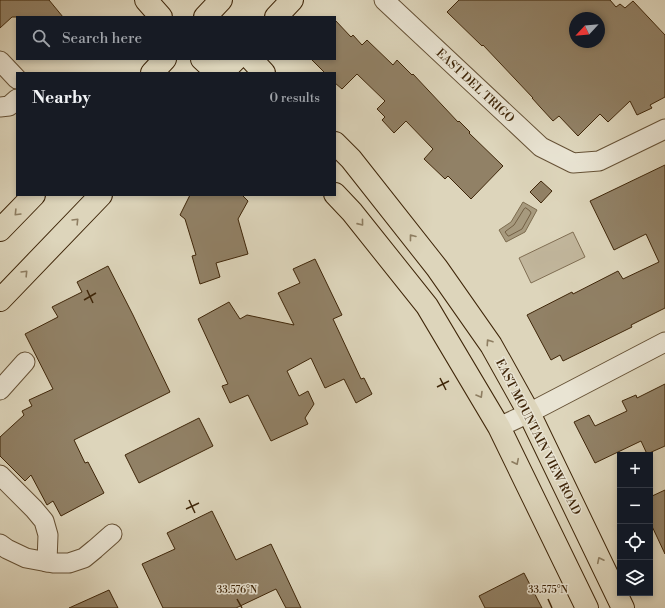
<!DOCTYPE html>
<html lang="en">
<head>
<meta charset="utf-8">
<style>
	:root { --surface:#171b24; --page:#242831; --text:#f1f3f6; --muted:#9ea1a6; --line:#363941 }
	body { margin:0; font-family:"Libre Bodoni",serif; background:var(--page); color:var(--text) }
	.controls { position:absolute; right:12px; bottom:12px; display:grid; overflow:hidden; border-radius:0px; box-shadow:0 2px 6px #0003 }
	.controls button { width:36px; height:36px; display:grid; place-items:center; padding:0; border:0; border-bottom:1px solid var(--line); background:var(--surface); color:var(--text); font:20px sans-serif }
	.compass { position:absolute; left:569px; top:12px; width:36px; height:36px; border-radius:50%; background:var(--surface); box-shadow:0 2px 6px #0003; rotate:244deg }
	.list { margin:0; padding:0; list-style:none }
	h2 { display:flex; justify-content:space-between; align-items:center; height:52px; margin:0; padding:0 16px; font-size:17px }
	h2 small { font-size:13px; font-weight:400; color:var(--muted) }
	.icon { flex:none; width:22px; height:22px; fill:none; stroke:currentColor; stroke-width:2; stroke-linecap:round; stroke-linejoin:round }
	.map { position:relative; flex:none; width:665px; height:608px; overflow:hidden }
	.search { position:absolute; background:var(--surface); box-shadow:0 2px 6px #0003; left:16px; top:16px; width:320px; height:44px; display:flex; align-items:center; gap:10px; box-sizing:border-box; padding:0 14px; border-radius:0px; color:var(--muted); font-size:15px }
	.panel { position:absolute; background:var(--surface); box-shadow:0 2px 6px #0003; left:16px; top:72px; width:320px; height:124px; border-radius:0px }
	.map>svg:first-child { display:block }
</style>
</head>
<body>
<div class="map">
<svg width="665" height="608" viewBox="0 0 665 608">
	<rect width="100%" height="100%" fill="#ddd5bb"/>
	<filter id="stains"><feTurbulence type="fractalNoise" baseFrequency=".005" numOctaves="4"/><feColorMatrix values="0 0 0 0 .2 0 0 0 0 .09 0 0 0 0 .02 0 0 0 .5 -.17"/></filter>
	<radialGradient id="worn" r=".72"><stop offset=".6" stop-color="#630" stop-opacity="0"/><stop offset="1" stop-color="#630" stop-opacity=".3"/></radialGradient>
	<path fill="#c2b79d" stroke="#806e53" d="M 573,232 L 585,257 L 531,283 L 519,258 Z"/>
	<path fill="#a79a7e" stroke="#7d6c4f" d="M 523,202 L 537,210 L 525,232 L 506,242 L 499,230 L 511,222 Z"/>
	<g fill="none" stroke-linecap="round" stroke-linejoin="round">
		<path stroke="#736044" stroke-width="1" d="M 526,208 L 530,211 L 531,213 L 522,229 L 509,236 L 508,236 L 505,232 L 506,231 L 514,225 L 524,209 Z"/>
	</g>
	<g fill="#918166" stroke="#3f2609" fill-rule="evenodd">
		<path d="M 0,0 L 49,0 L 63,17 L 12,17 L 0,28 Z"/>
		<path d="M 459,0 L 610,0 L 616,7 L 620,4 L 625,8 L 633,1 L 665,35 L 665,97 L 650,105 L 652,108 L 637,115 L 630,101 L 608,122 L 600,114 L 578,136 L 559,116 L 553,121 L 541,108 L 532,98 L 533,98 L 483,45 L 482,46 L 447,12 ZM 575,18 L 599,18 L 599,42 L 575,42 Z"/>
		<path d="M 335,20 L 351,37 L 353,35 L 362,45 L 367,40 L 393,65 L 397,60 L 412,75 L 413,74 L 458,122 L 459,121 L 470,132 L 469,133 L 503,166 L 471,199 L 448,176 L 445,179 L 424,159 L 433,149 L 406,121 L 394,133 L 382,120 L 385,117 L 377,109 L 385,101 L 357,74 L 342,89 L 335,83 L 335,73 L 325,73 L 311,59 L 335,59 Z"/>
		<path d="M 665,165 L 665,308 L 631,325 L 632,327 L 563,361 L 560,355 L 551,360 L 527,315 L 572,292 L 573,294 L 618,271 L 623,279 L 659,262 L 646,234 L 614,250 L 590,201 Z"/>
		<path d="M 541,181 L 552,191 L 541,203 L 530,192 Z"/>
		<path d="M 190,195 L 242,195 L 248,201 L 238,219 L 248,254 L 216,263 L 220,277 L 200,284 L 192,256 L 196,255 L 185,219 L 180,215 Z"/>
		<path d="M 315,259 L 342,315 L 333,319 L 361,379 L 364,378 L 372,394 L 356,403 L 344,379 L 325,388 L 311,358 L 287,371 L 299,396 L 308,391 L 314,404 L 305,418 L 308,424 L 271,441 L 248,395 L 230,403 L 222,386 L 228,384 L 198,319 L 229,302 L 240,319 L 247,315 L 294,325 L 278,293 L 300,283 L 293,269 Z"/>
		<path d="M 108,266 L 133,315 L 170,392 L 74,440 L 85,463 L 88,462 L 104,493 L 61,516 L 53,501 L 47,505 L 31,475 L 25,481 L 0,456 L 0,437 L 24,415 L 22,411 L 32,406 L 29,400 L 53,389 L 25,334 L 58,317 L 52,307 L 82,292 L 77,282 Z"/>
		<path d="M 665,384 L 665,446 L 647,454 L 641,441 L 595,463 L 574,422 L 589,415 L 595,426 L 627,411 L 622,401 L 636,395 L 637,398 Z"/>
		<path d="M 199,418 L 213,446 L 139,483 L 125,455 Z"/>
		<path d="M 665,490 L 665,554 L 650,522 L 650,497 Z"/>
		<path d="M 212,511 L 236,560 L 271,544 L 301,608 L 286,608 L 276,589 L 236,608 L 163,608 L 142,564 L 175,549 L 167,533 Z"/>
		<path d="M 524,573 L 542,608 L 485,608 L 479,596 Z"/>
		<path d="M 109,590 L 118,608 L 69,608 Z"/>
	</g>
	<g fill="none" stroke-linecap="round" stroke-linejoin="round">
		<g stroke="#665236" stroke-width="21">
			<g id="minor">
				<path d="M 384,0 L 541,147 L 573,163 L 599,161 L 665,129"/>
				<path d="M 0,61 L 17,79"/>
				<path d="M 0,107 L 9,106 L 17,99"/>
				<path d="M 0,390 L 25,362"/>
				<path d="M 499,427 L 529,413 L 665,342"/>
				<path d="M 0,475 L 34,509 L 44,521 L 48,535 L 47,562"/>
				<path d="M 0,544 L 7,549 L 26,558 L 53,563 L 69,563 L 84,558 L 95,549 L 112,534"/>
			</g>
		</g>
		<g stroke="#3f2609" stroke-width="24">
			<g id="major">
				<path d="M 146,0 L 161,17"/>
				<path d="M 205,17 L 221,0"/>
				<path d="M 276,17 L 292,0"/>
				<path d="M 202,59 L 217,73"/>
				<path d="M 251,59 L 264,73"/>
				<path d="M 152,73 L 165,59"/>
				<path d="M 222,73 L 236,59"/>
				<path d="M 335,143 L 351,159 L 437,268 L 491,345 L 529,413 L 623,608"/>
				<path d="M 335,194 L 352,212 L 427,306 L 499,427 L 587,608"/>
				<path d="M 0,230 L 34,195"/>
				<path d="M 0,300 L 101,195"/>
			</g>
		</g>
		<use href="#minor" stroke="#e9e4d3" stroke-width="19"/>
		<use href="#major" stroke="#ddd5bb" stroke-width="22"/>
	</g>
	<defs><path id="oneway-chevron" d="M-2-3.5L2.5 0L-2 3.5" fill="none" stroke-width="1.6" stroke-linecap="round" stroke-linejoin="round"/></defs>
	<g stroke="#8e7e62">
		<use href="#oneway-chevron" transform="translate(17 213) rotate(134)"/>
		<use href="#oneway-chevron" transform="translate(76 221) rotate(-46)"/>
		<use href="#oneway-chevron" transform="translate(361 223) rotate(51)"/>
		<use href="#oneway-chevron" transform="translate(412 237) rotate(-128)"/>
		<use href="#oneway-chevron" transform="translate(25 273) rotate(-46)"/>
		<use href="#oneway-chevron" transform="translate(489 342) rotate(-124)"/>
		<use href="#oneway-chevron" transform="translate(480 395) rotate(59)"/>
		<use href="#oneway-chevron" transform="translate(516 462) rotate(64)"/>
		<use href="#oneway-chevron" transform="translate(600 560) rotate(-116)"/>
	</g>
	<path fill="none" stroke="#3f2609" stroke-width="1.5" d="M 87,290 L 93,303M 84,300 L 96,293M 440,378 L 446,390M 437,387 L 449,381M 189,500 L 195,513M 186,509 L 199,503M 237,599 L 242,608M 548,599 L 552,608"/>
	<g text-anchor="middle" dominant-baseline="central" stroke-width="3" stroke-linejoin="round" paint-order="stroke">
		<g font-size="12" fill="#3f2609" stroke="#e9e4d3">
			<text transform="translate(475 86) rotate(43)">EAST DEL TRIGO</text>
			<text transform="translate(538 437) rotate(63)">EAST MOUNTAIN VIEW ROAD</text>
		</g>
	</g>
	<g font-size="10" text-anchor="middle" fill="#3f2609" stroke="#e9e4d3" stroke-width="3" stroke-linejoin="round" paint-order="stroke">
		<text x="237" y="593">33.576°N</text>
		<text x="548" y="593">33.575°N</text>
	</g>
	<rect width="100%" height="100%" filter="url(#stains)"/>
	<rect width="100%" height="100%" fill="url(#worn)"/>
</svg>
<div class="controls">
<button>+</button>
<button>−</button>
<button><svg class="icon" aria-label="locate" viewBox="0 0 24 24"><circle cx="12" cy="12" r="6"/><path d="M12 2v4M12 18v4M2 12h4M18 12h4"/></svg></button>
<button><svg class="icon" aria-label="layers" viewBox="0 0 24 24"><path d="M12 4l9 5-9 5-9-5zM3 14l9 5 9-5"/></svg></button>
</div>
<svg class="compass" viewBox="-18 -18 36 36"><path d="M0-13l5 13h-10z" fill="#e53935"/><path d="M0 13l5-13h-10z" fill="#9ea1a6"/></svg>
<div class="search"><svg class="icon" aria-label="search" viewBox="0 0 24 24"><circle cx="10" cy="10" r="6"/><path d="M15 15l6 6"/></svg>Search here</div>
<section class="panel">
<h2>Nearby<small>0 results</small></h2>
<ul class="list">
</ul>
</section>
</div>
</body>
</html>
